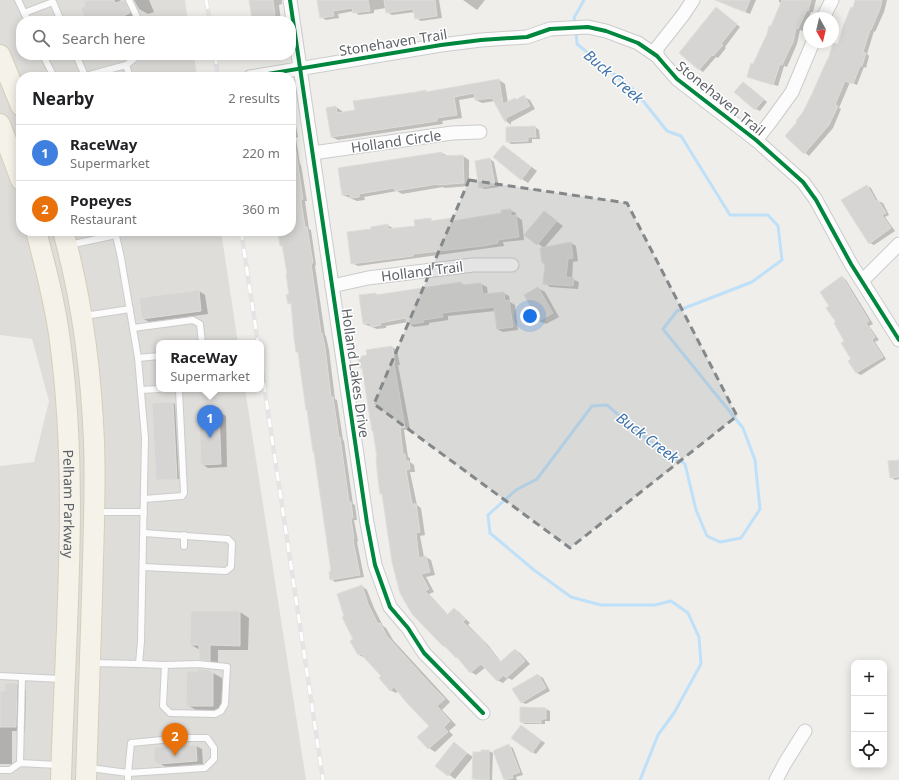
<!DOCTYPE html>
<html lang="en">
<head>
<meta charset="utf-8">
<style>
	:root { --surface:#fff; --page:#f6f6f6; --text:#202124; --muted:#757577; --line:#e0e0e0; --accent:#111827 }
	body { margin:0; font-family:"Noto Sans",sans-serif; background:var(--page); color:var(--text) }
	.controls { position:absolute; right:12px; bottom:12px; display:grid; overflow:hidden; border-radius:8px; box-shadow:0 2px 10px #0003 }
	.controls button { width:36px; height:36px; display:grid; place-items:center; padding:0; border:0; border-bottom:1px solid var(--line); background:var(--surface); color:var(--text); font:20px sans-serif }
	.compass { position:absolute; left:803px; top:12px; width:36px; height:36px; border-radius:50%; background:var(--surface); box-shadow:0 2px 10px #0003; rotate:172deg }
	.you { position:absolute; left:530px; top:316px; width:14px; height:14px; margin:-10px; border:3px solid #fff; border-radius:50%; background:#1a73e8; box-shadow:0 0 0 6px #1a73e833 }
	.badge { display:grid; place-items:center; width:26px; height:26px; border-radius:50%; background:var(--accent); color:#fff; font-size:13px; font-weight:700 }
	.pin { position:absolute; translate:-50% -33px; filter:drop-shadow(0 1px 2px #0008) }
	.pin::after { content:''; position:absolute; top:21px; width:14px; height:12px; background:inherit; clip-path:polygon(0 0,100% 0,50% 100%) }
	.popup { position:absolute; left:156px; top:340px; width:108px; height:52px; box-sizing:border-box; display:grid; place-content:center; border-radius:8px; background:var(--surface); filter:drop-shadow(0 1px 3px #0005); font-size:13px; white-space:nowrap; color:var(--muted) }
	.popup b { font-size:15px; color:var(--text) }
	.popup::after { content:''; position:absolute; left:50%; top:100%; margin-left:-8px; border:8px solid transparent; border-top-color:var(--surface) }
	.list { margin:0; padding:0; list-style:none }
	h2 { display:flex; justify-content:space-between; align-items:center; height:52px; margin:0; padding:0 16px; font-size:17px }
	h2 small { font-size:13px; font-weight:400; color:var(--muted) }
	.list li { display:grid; grid-template-columns:26px 1fr auto; gap:12px; align-items:center; box-sizing:border-box; height:56px; padding:0 16px; border-top:1px solid var(--line) }
	.list b { display:block; font-size:15px; white-space:nowrap }
	.list p { margin:0; font-size:13px; white-space:nowrap; color:var(--muted) }
	.list em { font-size:13px; font-style:normal; color:var(--muted) }
	.icon { flex:none; width:22px; height:22px; fill:none; stroke:currentColor; stroke-width:2; stroke-linecap:round; stroke-linejoin:round }
	.map { position:relative; flex:none; width:899px; height:780px; overflow:hidden }
	.search { position:absolute; background:var(--surface); box-shadow:0 2px 10px #0003; left:16px; top:16px; width:280px; height:44px; display:flex; align-items:center; gap:10px; box-sizing:border-box; padding:0 14px; border-radius:16px; color:var(--muted); font-size:15px }
	.panel { position:absolute; background:var(--surface); box-shadow:0 2px 10px #0003; left:16px; top:72px; width:280px; height:164px; border-radius:16px }
	.map>svg:first-child { display:block }
</style>
</head>
<body>
<div class="map">
<svg width="899" height="780" viewBox="0 0 899 780">
	<rect width="100%" height="100%" fill="#efeeea"/>
	<path fill="#dfddda" d="M 0,0 L 185,0 L 188,21 L 21,21 L 21,55 L 194,55 L 197,77 L 21,77 L 21,231 L 221,231 L 238,343 L 159,343 L 159,389 L 245,389 L 306,780 L 0,780 L 0,466 L 34,462 L 49,401 L 32,339 L 0,335 Z"/>
	<g fill="#0003">
		<path d="M 91,0 L 120,0 L 121,2 L 125,0 L 134,5 L 139,18 L 132,21 L 83,21 L 82,18 L 85,16 L 87,6 Z"/>
		<path d="M 134,0 L 149,0 L 154,12 L 148,14 L 139,9 Z"/>
		<path d="M 250,0 L 282,0 L 282,4 L 279,5 L 281,21 L 254,21 Z"/>
		<path d="M 318,0 L 439,0 L 442,18 L 421,21 L 416,18 L 415,12 L 392,15 L 387,12 L 386,8 L 374,10 L 374,13 L 359,15 L 354,11 L 338,14 L 339,18 L 326,20 L 321,17 Z"/>
		<path d="M 463,0 L 485,0 L 477,10 Z"/>
		<path d="M 723,0 L 756,0 L 750,14 L 727,5 L 722,2 Z"/>
		<path d="M 779,0 L 816,0 L 813,12 L 811,12 L 803,31 L 800,30 L 797,44 L 787,67 L 784,66 L 778,86 L 752,78 L 754,65 L 782,4 L 779,2 Z"/>
		<path d="M 856,0 L 887,0 L 884,12 L 875,32 L 874,31 L 867,54 L 869,56 L 866,68 L 864,67 L 857,85 L 850,82 L 839,108 L 841,109 L 833,128 L 809,156 L 786,136 L 799,122 L 804,113 L 838,46 L 854,9 Z"/>
		<path d="M 720,11 L 740,27 L 725,47 L 726,48 L 718,58 L 716,57 L 703,72 L 699,69 Z"/>
		<path d="M 499,80 L 505,84 L 508,103 L 515,99 L 517,100 L 524,97 L 530,100 L 535,109 L 511,122 L 511,125 L 506,121 L 495,101 L 482,103 L 476,100 L 476,97 L 459,100 L 462,118 L 442,121 L 443,124 L 338,140 L 332,137 L 336,107 L 342,111 L 342,114 L 426,92 L 427,93 Z"/>
		<path d="M 747,85 L 767,102 L 760,111 L 756,109 Z"/>
		<path d="M 291,102 L 292,103 L 298,137 L 296,138 L 300,164 L 301,165 L 307,201 L 305,201 L 309,229 L 311,230 L 316,265 L 315,266 L 325,335 L 326,336 L 329,350 L 335,399 L 337,400 L 343,440 L 344,441 L 353,504 L 355,505 L 357,520 L 354,520 L 358,541 L 357,542 L 364,577 L 335,582 L 331,579 L 332,572 L 292,305 L 289,303 L 290,295 L 288,274 L 283,246 L 281,245 L 279,231 L 291,231 Z"/>
		<path d="M 535,127 L 539,130 L 540,139 L 532,139 L 532,143 L 511,144 L 507,141 L 507,128 Z"/>
		<path d="M 504,146 L 537,171 L 528,183 L 522,179 Z"/>
		<path d="M 442,153 L 448,156 L 463,156 L 469,160 L 469,186 L 445,188 L 443,187 L 402,194 L 397,191 L 364,197 L 365,200 L 357,201 L 343,195 L 339,168 Z"/>
		<path d="M 490,159 L 494,162 L 499,187 L 484,189 L 480,187 L 476,162 Z"/>
		<path d="M 867,186 L 871,188 L 878,201 L 883,203 L 889,215 L 885,217 L 895,231 L 874,245 L 870,243 Z"/>
		<path d="M 510,210 L 516,213 L 516,216 L 522,220 L 524,240 L 503,242 L 504,246 L 358,266 L 352,263 L 373,230 L 387,225 L 393,228 L 393,230 L 416,227 L 430,219 L 434,222 L 452,219 L 456,222 L 502,214 Z"/>
		<path d="M 544,212 L 563,226 L 544,248 L 571,243 L 576,246 L 578,261 L 573,262 L 572,279 L 579,282 L 578,289 L 550,287 L 545,283 L 546,265 L 543,263 L 544,248 L 526,235 Z"/>
		<path d="M 842,277 L 846,280 L 873,324 L 869,326 L 879,340 L 875,342 L 886,359 L 861,375 L 857,373 L 850,361 L 852,359 L 831,306 Z"/>
		<path d="M 461,283 L 466,286 L 481,284 L 487,287 L 488,295 L 503,293 L 509,296 L 510,302 L 515,305 L 518,330 L 503,332 L 497,329 L 495,311 L 448,316 L 448,320 L 429,323 L 429,325 L 414,327 L 408,324 L 408,322 L 386,326 L 386,328 L 377,329 L 364,324 L 375,294 L 378,295 Z"/>
		<path d="M 538,288 L 545,292 L 559,317 L 546,324 L 539,321 Z"/>
		<path d="M 199,291 L 205,295 L 208,314 L 149,322 L 142,318 Z"/>
		<path d="M 392,347 L 397,350 L 400,365 L 398,365 L 410,429 L 404,430 L 408,457 L 410,458 L 410,462 L 414,465 L 415,472 L 410,472 L 417,505 L 421,508 L 425,535 L 420,536 L 424,557 L 426,557 L 431,560 L 435,575 L 426,577 L 434,592 L 429,594 L 448,615 L 454,609 L 459,612 L 470,623 L 468,625 L 488,645 L 501,662 L 515,650 L 520,653 L 530,664 L 512,680 L 508,678 L 503,683 L 497,680 L 486,667 L 476,675 L 471,672 L 460,658 L 441,644 L 413,614 L 378,458 L 363,369 L 361,368 L 368,356 Z"/>
		<path d="M 173,403 L 175,404 L 179,479 L 159,480 L 157,479 L 153,404 Z"/>
		<path d="M 219,412 L 226,416 L 227,467 L 208,468 L 202,464 Z"/>
		<path d="M 899,461 L 899,479 L 895,480 L 891,477 Z"/>
		<path d="M 362,586 L 367,590 L 374,608 L 383,626 L 386,628 L 393,640 L 450,702 L 442,710 L 456,725 L 449,731 L 453,735 L 435,752 L 429,748 L 419,737 L 430,726 L 398,691 L 396,693 L 390,690 L 383,676 L 365,658 L 359,655 L 354,639 Z"/>
		<path d="M 192,612 L 240,612 L 249,618 L 248,650 L 218,650 L 218,665 L 208,664 L 200,659 L 200,650 L 191,645 Z"/>
		<path d="M 209,671 L 222,678 L 222,710 L 196,710 L 187,705 Z"/>
		<path d="M 538,675 L 543,678 L 550,691 L 526,704 L 521,702 Z"/>
		<path d="M 6,684 L 17,684 L 26,690 L 25,731 L 12,731 L 12,764 L 0,764 L 0,692 L 6,692 Z"/>
		<path d="M 546,709 L 550,711 L 550,721 L 545,721 L 545,724 L 525,724 L 521,722 Z"/>
		<path d="M 525,729 L 545,743 L 536,754 L 532,752 Z"/>
		<path d="M 454,744 L 473,757 L 455,779 L 437,766 Z"/>
		<path d="M 196,746 L 202,749 L 203,764 L 166,767 L 155,761 Z"/>
		<path d="M 509,746 L 513,748 L 523,775 L 516,777 L 517,780 L 505,780 L 494,751 Z"/>
		<path d="M 482,751 L 489,751 L 493,753 L 492,780 L 476,780 L 473,778 Z"/>
	</g>
	<g fill="none" stroke-linecap="round" stroke-linejoin="round">
		<g stroke="#bfe0f9" stroke-width="3">
			<path d="M 575,24 L 574,18 L 584,0"/>
			<path d="M 576,31 L 577,44 L 636,92 L 667,131 L 681,136 L 730,215 L 768,215 L 778,226 L 782,260 L 752,282 L 677,311 L 663,329 L 743,428 L 755,460 L 760,509 L 741,538 L 720,542 L 707,536 L 696,510 L 685,464 L 649,441 L 607,405 L 592,406 L 537,479 L 516,490 L 488,515 L 490,533 L 534,570 L 571,597 L 601,605 L 655,605 L 671,601 L 688,613 L 699,637 L 701,664 L 674,713 L 658,735 L 640,780"/>
		</g>
	</g>
	<g fill="#d6d5d3" stroke="#deddd9">
		<path d="M 88,0 L 114,0 L 115,3 L 125,0 L 130,13 L 121,17 L 123,21 L 86,21 L 81,8 L 85,6 L 84,2 Z"/>
		<path d="M 249,0 L 273,0 L 275,16 L 252,19 Z"/>
		<path d="M 317,0 L 368,0 L 370,11 L 353,13 L 352,8 L 333,11 L 334,16 L 320,18 Z"/>
		<path d="M 384,0 L 435,0 L 437,16 L 415,19 L 413,9 L 386,13 Z"/>
		<path d="M 715,0 L 750,0 L 745,12 Z"/>
		<path d="M 782,0 L 811,0 L 808,11 L 807,10 L 798,29 L 796,28 L 793,42 L 782,65 L 780,64 L 773,85 L 747,77 L 751,63 L 753,64 L 767,34 L 769,26 L 771,26 Z"/>
		<path d="M 855,0 L 882,0 L 880,9 L 871,30 L 870,30 L 863,52 L 866,53 L 862,66 L 860,66 L 853,84 L 845,81 L 835,105 L 838,106 L 829,125 L 804,154 L 785,136 L 797,122 L 796,121 L 803,112 L 812,94 L 827,60 L 828,60 L 833,43 L 838,44 L 844,24 L 851,7 L 853,8 Z"/>
		<path d="M 716,7 L 737,24 L 721,44 L 723,45 L 713,56 L 712,55 L 699,70 L 679,53 Z"/>
		<path d="M 499,79 L 503,104 L 515,98 L 516,100 L 524,95 L 530,106 L 506,118 L 506,121 L 505,122 L 492,98 L 475,100 L 474,93 L 454,97 L 457,115 L 437,118 L 437,121 L 331,137 L 326,108 L 336,106 L 337,113 L 355,110 L 353,101 L 416,92 L 426,90 L 426,92 Z"/>
		<path d="M 743,82 L 764,99 L 755,110 L 734,92 Z"/>
		<path d="M 535,126 L 536,137 L 528,137 L 528,141 L 506,142 L 506,127 Z"/>
		<path d="M 503,145 L 531,167 L 521,180 L 493,157 Z"/>
		<path d="M 296,151 L 303,199 L 301,200 L 305,227 L 307,227 L 313,263 L 311,264 L 321,333 L 322,333 L 325,347 L 331,397 L 333,397 L 339,438 L 340,437 L 349,502 L 351,502 L 353,518 L 351,518 L 354,539 L 353,540 L 360,575 L 330,580 L 329,572 L 331,571 L 314,452 L 313,452 L 307,410 L 306,410 L 298,352 L 296,352 L 294,337 L 291,303 L 288,304 L 286,295 L 289,294 L 286,274 L 287,273 L 282,245 L 280,246 L 278,231 L 291,231 L 291,152 Z"/>
		<path d="M 442,152 L 443,156 L 463,155 L 464,183 L 438,185 L 438,184 L 395,191 L 394,188 L 388,189 L 359,194 L 359,197 L 350,198 L 350,194 L 342,195 L 338,168 Z"/>
		<path d="M 490,158 L 495,185 L 479,188 L 475,161 Z"/>
		<path d="M 867,185 L 876,201 L 878,200 L 886,213 L 882,215 L 891,228 L 869,244 L 841,200 Z"/>
		<path d="M 511,209 L 511,216 L 516,215 L 519,237 L 498,240 L 498,243 L 483,246 L 413,254 L 413,256 L 351,264 L 347,232 L 371,229 L 371,227 L 388,224 L 388,229 L 415,226 L 414,220 L 431,218 L 431,221 L 452,218 L 453,221 L 501,213 L 501,210 Z"/>
		<path d="M 544,211 L 557,221 L 537,245 L 524,235 Z"/>
		<path d="M 571,242 L 573,258 L 568,259 L 566,277 L 574,278 L 573,286 L 543,284 L 545,263 L 542,263 L 540,248 Z"/>
		<path d="M 842,276 L 869,321 L 866,323 L 875,337 L 872,340 L 883,357 L 856,373 L 848,361 L 851,359 L 841,343 L 844,341 L 834,323 L 836,322 L 826,308 L 829,306 L 820,292 Z"/>
		<path d="M 461,282 L 462,285 L 481,283 L 483,294 L 504,292 L 505,301 L 509,300 L 513,327 L 497,329 L 494,307 L 442,313 L 443,317 L 423,320 L 424,322 L 407,325 L 406,318 L 380,323 L 381,325 L 371,327 L 370,323 L 363,324 L 359,295 L 376,293 L 376,295 Z"/>
		<path d="M 538,287 L 553,313 L 539,321 L 524,295 Z"/>
		<path d="M 199,290 L 201,311 L 142,319 L 139,298 Z"/>
		<path d="M 392,346 L 395,363 L 394,363 L 405,427 L 400,428 L 403,454 L 405,454 L 406,461 L 409,461 L 410,469 L 406,470 L 412,504 L 416,504 L 420,532 L 416,533 L 419,558 L 426,556 L 430,572 L 421,574 L 429,589 L 425,591 L 447,615 L 454,608 L 466,619 L 463,622 L 483,641 L 500,662 L 515,649 L 525,661 L 506,678 L 504,675 L 497,681 L 481,664 L 470,673 L 457,657 L 456,658 L 442,643 L 441,644 L 412,614 L 400,593 L 392,562 L 382,494 L 380,494 L 378,479 L 376,457 L 377,457 L 373,431 L 372,431 L 362,368 L 360,368 L 358,357 L 367,355 L 366,350 Z"/>
		<path d="M 173,402 L 177,479 L 156,480 L 152,403 Z"/>
		<path d="M 219,411 L 221,464 L 201,465 L 199,412 Z"/>
		<path d="M 899,460 L 899,477 L 890,478 L 888,461 Z"/>
		<path d="M 362,585 L 368,604 L 378,624 L 380,623 L 387,636 L 433,687 L 445,699 L 437,706 L 450,721 L 444,727 L 448,732 L 428,749 L 417,737 L 429,726 L 407,703 L 394,687 L 390,691 L 379,678 L 381,676 L 361,654 L 358,655 L 350,641 L 353,639 L 342,617 L 344,616 L 337,594 Z"/>
		<path d="M 191,611 L 240,611 L 240,646 L 210,645 L 210,661 L 199,660 L 199,645 L 190,645 Z"/>
		<path d="M 198,669 L 210,670 L 210,672 L 213,672 L 213,706 L 186,706 L 187,671 L 198,671 Z"/>
		<path d="M 538,674 L 546,688 L 521,703 L 512,689 Z"/>
		<path d="M 5,683 L 17,683 L 16,727 L 0,727 L 0,691 L 5,691 Z"/>
		<path d="M 520,707 L 546,708 L 546,719 L 541,719 L 541,723 L 520,722 Z"/>
		<path d="M 521,725 L 541,740 L 532,753 L 511,738 Z"/>
		<path d="M 454,742 L 467,753 L 448,776 L 435,766 Z"/>
		<path d="M 509,744 L 520,772 L 512,775 L 513,778 L 504,780 L 493,751 Z"/>
		<path d="M 196,745 L 197,761 L 158,764 L 154,761 L 154,751 L 156,747 Z"/>
		<path d="M 481,750 L 489,750 L 489,780 L 472,779 L 473,752 L 481,752 Z"/>
	</g>
	<g fill="none" stroke-linecap="round" stroke-linejoin="round">
		<g stroke="#cbcccc" stroke-width="8">
			<g id="lane">
				<path d="M 18,0 L 28,21"/>
				<path d="M 129,0 L 139,21"/>
				<path d="M 24,13 L 53,2 L 61,21"/>
				<path d="M 43,55 L 53,75 L 56,77"/>
				<path d="M 76,55 L 85,76"/>
				<path d="M 126,65 L 139,55"/>
				<path d="M 82,77 L 126,65 L 130,77"/>
				<path d="M 69,245 L 116,235"/>
				<path d="M 84,316 L 130,309"/>
				<path d="M 133,328 L 193,320 L 200,324 L 202,343"/>
				<path d="M 138,358 L 159,356"/>
				<path d="M 141,390 L 159,389"/>
				<path d="M 144,499 L 182,496 L 184,493 L 179,390 L 177,389"/>
				<path d="M 98,512 L 144,512"/>
				<path d="M 184,546 L 184,535"/>
				<path d="M 143,567 L 226,571 L 231,567 L 232,543 L 228,539 L 144,533"/>
				<path d="M 93,663 L 139,664 L 141,641 L 145,438 L 138,358 L 121,258 L 115,231"/>
				<path d="M 139,664 L 165,665 L 163,706 L 170,713 L 215,714 L 221,711 L 225,704 L 227,667 L 198,664 L 165,665"/>
				<path d="M 0,676 L 62,679"/>
				<path d="M 183,738 L 207,738 L 214,748 L 214,759 L 205,768 L 128,773 L 131,743 Z"/>
				<path d="M 20,763 L 22,677"/>
				<path d="M 90,768 L 128,773 L 128,780"/>
				<path d="M 0,770 L 10,770 L 20,763 L 58,765"/>
			</g>
		</g>
		<g stroke="#cbcccc" stroke-width="15">
			<g id="street">
				<path d="M 290,0 L 367,523 L 375,565 L 390,607 L 408,628 L 424,653 L 483,713"/>
				<path d="M 823,18 L 832,0"/>
				<path d="M 657,56 L 657,48 L 683,15 L 693,0"/>
				<path d="M 250,77 L 441,45 L 481,40 L 527,37 L 550,29 L 588,27 L 606,31 L 638,43 L 657,56 L 677,79 L 756,140 L 803,182 L 816,200 L 851,264 L 899,340"/>
				<path d="M 756,140 L 771,121 L 792,92 L 813,42"/>
				<path d="M 313,153 L 452,133 L 480,132"/>
				<path d="M 862,281 L 899,244"/>
				<path d="M 332,286 L 368,278 L 473,265 L 512,265"/>
				<path d="M 776,780 L 785,763 L 805,731"/>
			</g>
		</g>
		<g stroke="#d7ceb8" stroke-width="22">
			<g id="primary">
				<path d="M 0,55 L 21,106"/>
				<path d="M 0,124 L 21,180"/>
				<path id="s1" d="M 36,231 C 45,265 54,299 59,334 C 80,480 65,633 61,780"/>
				<path d="M 63,231 C 82,299 91,370 94,441 C 96,493 93,546 92,598 C 90,659 88,719 86,780"/>
			</g>
		</g>
		<use href="#lane" stroke="#fdfcfc" stroke-width="6"/>
		<use href="#street" stroke="#fdfcfc" stroke-width="13"/>
		<use href="#primary" stroke="#f4f2e9" stroke-width="20"/>
		<g stroke="#e4e4e4" stroke-width="4.5">
			<g id="rail">
				<path d="M 206,0 L 210,21"/>
				<path d="M 215,55 L 218,77"/>
				<path d="M 241,231 L 258,343"/>
				<path d="M 261,365 L 323,780"/>
			</g>
		</g>
		<use href="#rail" stroke="#fff" stroke-width="3" stroke-dasharray="9" stroke-linecap="butt"/>
		<g stroke="#fff" stroke-width="6">
			<g id="cycleway">
				<path d="M 290,0 L 367,523 L 375,565 L 390,607 L 408,628 L 424,653 L 483,713"/>
				<path d="M 250,77 L 441,45 L 481,40 L 527,37 L 550,29 L 588,27 L 606,31 L 638,43 L 657,56 L 677,79 L 756,140 L 803,182 L 816,200 L 851,264 L 899,340"/>
			</g>
		</g>
		<use href="#cycleway" stroke="#00873e" stroke-width="4"/>
	</g>
	<path fill="#84888a" fill-opacity="0.2" stroke="#84888a" stroke-width="3" stroke-dasharray="8 5" stroke-linejoin="round" d="M 469,180 L 627,203 L 737,416 L 570,548 L 374,404 Z"/>
	<g text-anchor="middle" dominant-baseline="central" stroke-width="3" stroke-linejoin="round" paint-order="stroke">
		<g font-size="14" fill="#5f6368" stroke="#fff">
			<text transform="translate(393 42) rotate(-9)">Stonehaven Trail</text>
			<text transform="translate(721 98) rotate(39)">Stonehaven Trail</text>
			<text transform="translate(396 141) rotate(-8)">Holland Circle</text>
			<text transform="translate(422 271) rotate(-7)">Holland Trail</text>
			<text transform="translate(356 373) rotate(82)">Holland Lakes Drive</text>
			<text stroke="none"><textPath href="#s1" startOffset="276">Pelham Parkway</textPath></text>
		</g>
		<g font-size="15" font-style="italic" fill="#4174aa" stroke="#fff">
			<text transform="translate(614 76) rotate(41)">Buck Creek</text>
			<text transform="translate(648 437) rotate(37)">Buck Creek</text>
		</g>
	</g>
</svg>
<div class="controls">
<button>+</button>
<button>−</button>
<button><svg class="icon" aria-label="locate" viewBox="0 0 24 24"><circle cx="12" cy="12" r="6"/><path d="M12 2v4M12 18v4M2 12h4M18 12h4"/></svg></button>
</div>
<svg class="compass" viewBox="-18 -18 36 36"><path d="M0-13l5 13h-10z" fill="#e53935"/><path d="M0 13l5-13h-10z" fill="#757577"/></svg>
<div class="you"></div>
<div class="pin badge" style="left:210px;top:438px;background:#3f7fe0">1</div>
<div class="popup"><b>RaceWay</b>Supermarket</div>
<div class="pin badge" style="left:175px;top:756px;background:#e8710a">2</div>
<div class="search"><svg class="icon" aria-label="search" viewBox="0 0 24 24"><circle cx="10" cy="10" r="6"/><path d="M15 15l6 6"/></svg>Search here</div>
<section class="panel">
<h2>Nearby<small>2 results</small></h2>
<ul class="list">
<li><span class="badge" style="background:#3f7fe0">1</span><div><b>RaceWay</b><p>Supermarket</p></div><em>220 m</em></li>
<li><span class="badge" style="background:#e8710a">2</span><div><b>Popeyes</b><p>Restaurant</p></div><em>360 m</em></li>
</ul>
</section>
</div>
</body>
</html>
